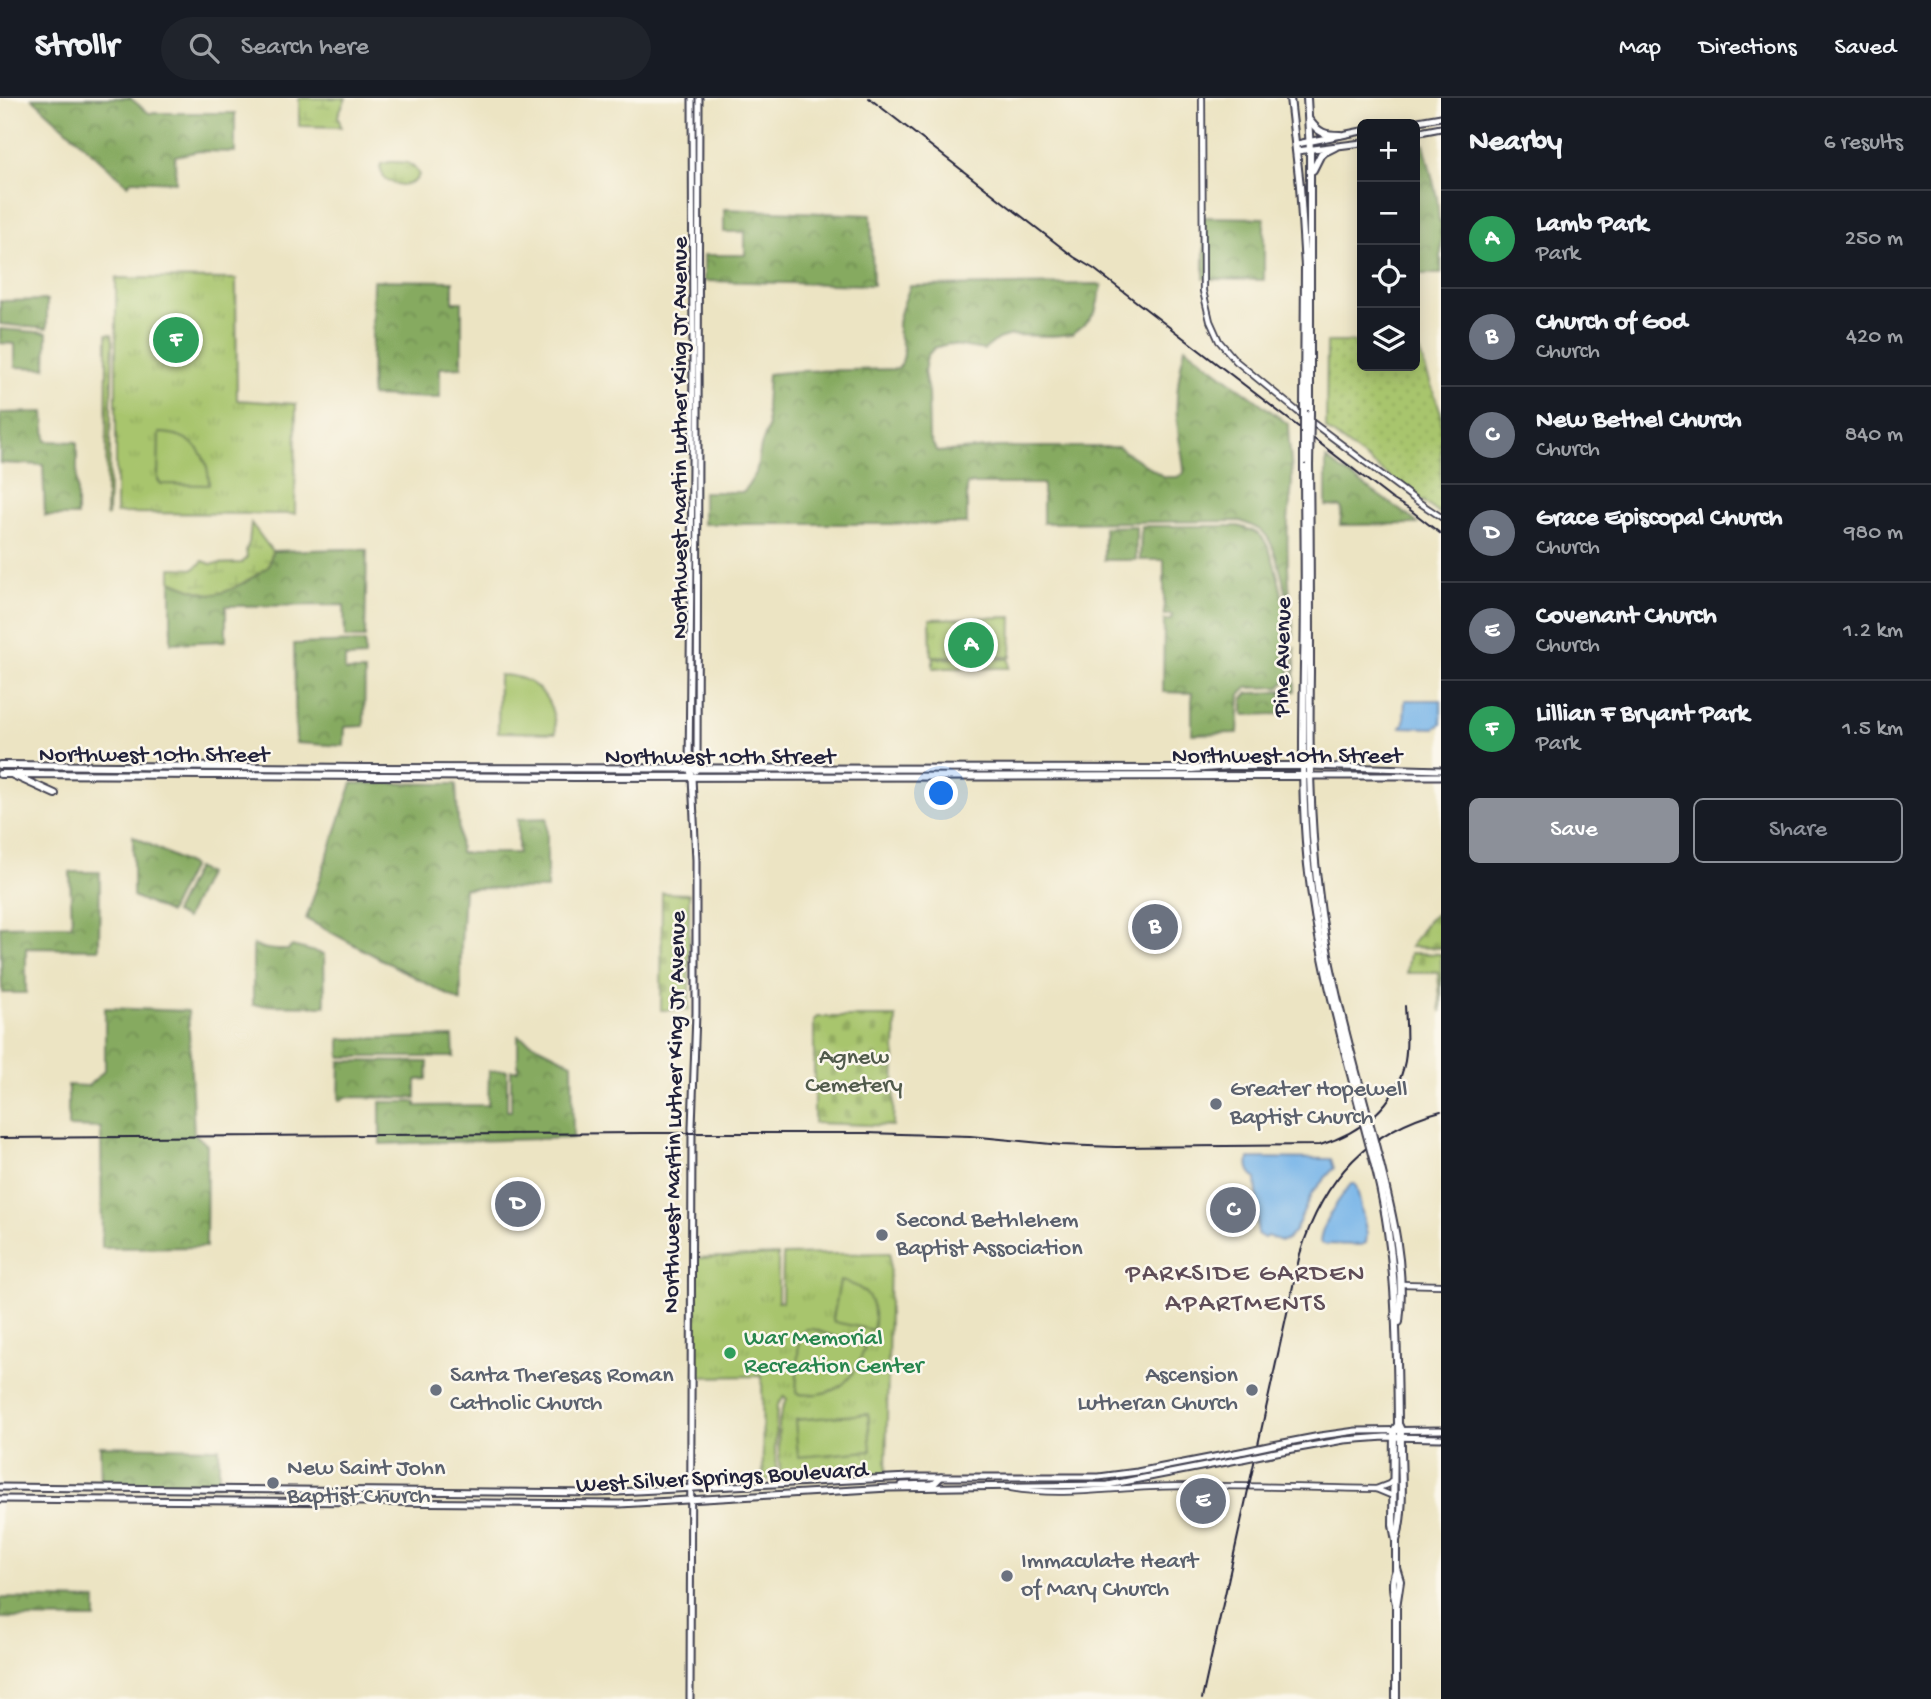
<!DOCTYPE html>
<html lang="en">
<head>
<meta charset="utf-8">
<style>
	:root { --surface:#171b24; --page:#20242c; --text:#f1f3f6; --muted:#9ea1a6; --line:#363941; --accent:#8c9099 }
	body { margin:0; font-family:"Gochi Hand",sans-serif; background:var(--page); color:var(--text) }
	.controls { position:absolute; right:21px; top:21px; display:grid; overflow:hidden; border-radius:10px; box-shadow:0 4px 18px #0003 }
	.controls button { width:63px; height:63px; display:grid; place-items:center; padding:0; border:0; border-bottom:2px solid var(--line); background:var(--surface); color:var(--text); font:35px sans-serif }
	.you { position:absolute; left:942px; top:696px; width:24px; height:24px; margin:-18px; border:5px solid #fff; border-radius:50%; background:#1a73e8; box-shadow:0 0 0 10px #1a73e833 }
	.badge { display:grid; place-items:center; width:46px; height:46px; border-radius:50%; background:var(--accent); color:#fff; font-size:23px; font-weight:700 }
	.pin { position:absolute; translate:-50% -50%; border:4px solid #fff; box-shadow:0 2px 7px #0006 }
	.list { margin:0; padding:0; list-style:none }
	h2 { display:flex; justify-content:space-between; align-items:center; height:91px; margin:0; padding:0 28px; font-size:30px }
	h2 small { font-size:23px; font-weight:400; color:var(--muted) }
	.list li { display:grid; grid-template-columns:46px 1fr auto; gap:21px; align-items:center; box-sizing:border-box; height:98px; padding:0 28px; border-top:2px solid var(--line) }
	.list b { display:block; font-size:26px; white-space:nowrap }
	.list p { margin:0; font-size:23px; white-space:nowrap; color:var(--muted) }
	.list em { font-size:23px; font-style:normal; color:var(--muted) }
	.actions { display:flex; gap:14px; padding:21px 28px }
	.actions a { flex:1; padding:16px 0; border:2px solid var(--accent); border-radius:10px; text-align:center; font-size:24px; color:var(--accent) }
	.actions .main { background:var(--accent); color:#fff }
	.icon { flex:none; width:38px; height:38px; fill:none; stroke:currentColor; stroke-width:2; stroke-linecap:round; stroke-linejoin:round }
	.map { position:relative; flex:none; width:1441px; height:1601px; overflow:hidden }
	header { display:flex; align-items:center; gap:42px; box-sizing:border-box; height:98px; padding:0 35px; background:var(--surface); border-bottom:2px solid var(--line) }
	header strong { font-size:33px }
	nav { display:flex; gap:38px; margin-inline-start:auto; font-size:24px }
	.search { width:490px; height:63px; background:var(--page); display:flex; align-items:center; gap:18px; box-sizing:border-box; padding:0 24px; border-radius:38px; color:var(--muted); font-size:26px }
	main { display:flex }
	aside { flex:1; background:var(--surface) }
	.map>svg:first-child { display:block }
</style>
</head>
<body>
<header>
<strong>Strollr</strong>
<div class="search"><svg class="icon" aria-label="search" viewBox="0 0 24 24"><circle cx="10" cy="10" r="6"/><path d="M15 15l6 6"/></svg>Search here</div>
<nav><a>Map</a><a>Directions</a><a>Saved</a></nav>
</header>
<main>
<div class="map">
<svg width="1441" height="1601" viewBox="0 0 1441 1601">
	<defs>
		<pattern id="grass-dots" width="8" height="8" patternUnits="userSpaceOnUse" patternTransform="scale(1.75)"><rect width="8" height="8" fill="#a8c56d"/><path d="M2 2h.1M6 6h.1" fill="none" stroke="#90a95f" stroke-width="1.8" stroke-linecap="round"/></pattern>
		<pattern id="forest-crowns" width="20" height="18" patternUnits="userSpaceOnUse" patternTransform="scale(1.75)"><rect width="20" height="18" fill="#86aa60"/><path d="M2 6a3 3 0 1 1 6 0M12 15a3 3 0 1 1 6 0" fill="none" stroke="#6d8a50"/></pattern>
		<pattern id="wetland-marsh" width="20" height="14" patternUnits="userSpaceOnUse" patternTransform="scale(1.75)"><rect width="20" height="14" fill="#a8c56d"/><path d="M1 5h8M5 5V1M11 12h8M15 12V8" fill="none" stroke="#90a95f"/></pattern>
		<pattern id="cemetery-stones" width="16" height="16" patternUnits="userSpaceOnUse" patternTransform="scale(1.75)"><rect width="16" height="16" fill="#a8c56d"/><path d="M2 7V4a2 2 0 0 1 4 0v3zM10 15v-3a2 2 0 0 1 4 0v3z" fill="#90a95f"/></pattern>
		<pattern id="park-tufts" width="24" height="20" patternUnits="userSpaceOnUse" patternTransform="scale(1.75)"><rect width="24" height="20" fill="#a8c56d"/><path d="M3 7l-1-3M5 7V3M7 7l1-3M15 17l-1-3M17 17v-4M19 17l1-3" fill="none" stroke="#90a95f"/></pattern>
	</defs>
	<rect width="100%" height="100%" fill="#fbf7ec"/>
	<filter id="ink" filterUnits="userSpaceOnUse"><feTurbulence type="fractalNoise" baseFrequency=".0143" numOctaves="2"/><feDisplacementMap in="SourceGraphic" scale="14" xChannelSelector="R" yChannelSelector="G"/><feConvolveMatrix kernelMatrix="1 2 1 2 8 2 1 2 1" color-interpolation-filters="sRGB"/></filter>
	<filter id="wash" filterUnits="userSpaceOnUse"><feTurbulence type="fractalNoise" baseFrequency=".00686" numOctaves="4" result="noise"/><feDisplacementMap in="SourceGraphic" scale="28" xChannelSelector="R" yChannelSelector="G"/><feGaussianBlur stdDeviation="1.57" result="paint"/><feColorMatrix in="noise" values="0 0 0 0 0 0 0 0 0 0 0 0 0 0 0 0 0 1.4 0 .05"/><feComposite in="paint" operator="in"/></filter>
	<g filter="url(#wash)">
		<rect width="100%" height="100%" fill="#ece4c3"/>
		<path fill="url(#grass-dots)" stroke="#657454" stroke-width="2" d="M 1327,244 L 1362,244 L 1362,268 L 1415,268 L 1416,244 L 1441,315 L 1441,417 L 1326,331 Z"/>
		<g fill="url(#forest-crowns)" stroke="#54664e" stroke-width="2">
			<path d="M 32,0 L 130,0 L 149,15 L 235,15 L 235,54 L 200,53 L 175,58 L 176,84 L 132,82 L 128,87 Z"/>
			<path d="M 1424,46 L 1437,99 L 1439,123 L 1441,124 L 1441,176 L 1415,176 L 1415,47 Z"/>
			<path d="M 724,111 L 871,117 L 873,187 L 704,183 L 704,157 L 745,157 L 745,134 L 724,134 Z"/>
			<path d="M 1204,119 L 1264,120 L 1264,182 L 1204,181 Z"/>
			<path d="M 373,182 L 453,183 L 453,204 L 462,204 L 462,269 L 440,270 L 440,300 L 371,298 Z"/>
			<path d="M 1098,186 L 1102,188 L 1095,215 L 1085,226 L 1072,236 L 1052,238 L 1011,237 L 998,241 L 984,252 L 948,246 L 934,250 L 927,258 L 924,274 L 928,295 L 929,339 L 937,354 L 999,349 L 1118,349 L 1164,379 L 1177,379 L 1184,375 C 1184,360 1179,346 1178,331 C 1174,305 1179,274 1185,249 L 1288,326 C 1288,344 1292,362 1292,380 C 1292,395 1289,409 1288,424 C 1286,463 1290,501 1294,540 C 1291,517 1279,450 1264,435 C 1257,429 1247,426 1240,423 L 1043,425 L 1043,386 L 967,386 L 967,426 L 703,426 L 703,394 L 744,394 L 756,375 L 761,348 L 768,329 L 766,309 L 768,276 L 798,273 L 898,271 C 912,249 897,246 898,227 C 898,216 907,198 910,188 Z"/>
			<path d="M 47,202 L 47,231 L 0,226 L 0,203 Z"/>
			<path d="M 0,231 L 47,235 L 46,270 L 15,269 L 15,246 L 0,245 Z"/>
			<path d="M 44,314 L 46,343 L 77,344 L 77,418 L 45,418 L 43,367 L 0,365 L 0,315 Z"/>
			<path d="M 1326,361 L 1410,419 L 1418,426 L 1340,427 L 1342,411 L 1340,409 L 1326,408 Z"/>
			<path d="M 1136,428 L 1136,462 L 1104,462 L 1104,429 Z"/>
			<path d="M 1141,428 L 1238,428 C 1246,430 1256,433 1262,439 C 1277,455 1296,553 1289,576 C 1288,581 1284,585 1280,589 L 1247,590 L 1240,597 L 1238,635 L 1192,636 L 1192,595 L 1163,594 L 1164,522 L 1171,522 L 1172,517 L 1164,517 L 1164,462 L 1140,462 Z"/>
			<path d="M 345,451 L 367,452 L 365,540 L 345,540 L 344,507 L 226,508 L 226,543 L 171,545 L 171,483 L 192,491 L 244,485 L 269,468 L 272,453 Z"/>
			<path d="M 365,544 L 365,559 L 345,560 L 345,573 L 365,573 L 364,628 L 345,629 L 344,648 L 296,645 L 294,546 Z"/>
			<path d="M 1295,549 L 1295,593 L 1281,594 L 1281,616 L 1243,617 L 1243,600 L 1248,595 C 1258,594 1274,596 1283,592 C 1297,585 1294,562 1295,549 Z"/>
			<path d="M 352,685 L 456,686 L 460,755 L 518,755 L 518,721 L 547,720 L 547,791 L 464,790 L 461,848 L 461,904 L 306,821 Z"/>
			<path d="M 133,738 L 192,768 L 169,815 L 133,798 Z"/>
			<path d="M 196,770 L 207,776 L 186,821 L 174,815 Z"/>
			<path d="M 70,774 L 100,774 L 99,851 L 26,850 L 26,895 L 2,895 L 0,828 L 72,827 Z"/>
			<path d="M 253,847 C 265,852 275,852 288,852 L 292,848 L 324,856 L 325,908 L 253,907 Z"/>
			<path d="M 105,910 L 188,913 L 194,1035 L 207,1047 L 206,1149 L 102,1150 L 101,1030 L 68,1029 L 68,987 L 88,988 L 105,972 Z"/>
			<path d="M 518,938 L 572,965 L 573,1040 L 380,1046 L 380,1004 L 416,1004 L 416,1008 L 488,1007 L 489,973 L 507,972 L 507,1013 L 511,1013 L 511,972 L 518,972 Z"/>
			<path d="M 453,939 L 454,959 L 340,959 L 340,941 Z"/>
			<path d="M 340,963 L 428,964 L 427,981 L 416,982 L 416,1000 L 344,999 L 343,1002 L 339,1002 Z"/>
			<path d="M 100,1348 L 219,1350 L 219,1387 L 101,1386 Z"/>
			<path d="M 0,1500 L 96,1502 L 96,1521 L 0,1520 Z"/>
		</g>
		<g fill="url(#wetland-marsh)" stroke="#657454" stroke-width="2">
			<path d="M 299,0 L 346,0 L 338,17 L 341,29 L 299,28 Z"/>
			<path d="M 390,64 C 405,64 412,63 419,77 C 413,91 396,88 385,81 L 380,70 L 381,66 Z"/>
			<path d="M 251,425 L 272,453 L 269,468 C 257,477 228,496 214,496 C 200,496 184,488 171,483 L 171,470 L 194,471 L 203,463 L 211,466 L 242,465 L 247,459 L 246,452 L 249,445 Z"/>
		</g>
		<g fill="url(#cemetery-stones)" stroke="#657454" stroke-width="2">
			<path d="M 662,795 L 689,796 L 689,912 L 661,912 Z"/>
			<path d="M 1441,812 L 1441,850 L 1410,849 L 1428,822 Z"/>
			<path d="M 1410,855 L 1441,856 L 1441,914 L 1438,875 L 1407,875 Z"/>
			<path d="M 817,919 L 896,919 L 893,1028 L 814,1025 L 814,922 Z"/>
		</g>
		<g fill="url(#park-tufts)" stroke="#657454" stroke-width="2">
			<path d="M 116,180 L 236,181 L 237,302 L 296,306 L 295,416 L 116,415 Z"/>
			<path d="M 107,236 L 112,236 L 113,243 L 108,418 L 106,418 Z"/>
			<path d="M 1012,519 L 1011,559 L 931,558 L 930,521 Z"/>
			<path d="M 933,560 L 1009,561 L 1009,570 L 933,570 Z"/>
			<path d="M 890,1155 L 886,1377 L 781,1381 C 779,1359 774,1319 787,1301 L 784,1298 L 777,1308 L 775,1352 L 777,1381 L 763,1382 L 762,1278 L 696,1279 L 696,1160 L 778,1157 L 778,1203 L 782,1204 L 783,1157 Z"/>
		</g>
		<g fill="#a8c56d" stroke="#657454" stroke-width="2">
			<path d="M 159,335 C 192,335 209,356 209,387 L 161,386 L 158,382 Z"/>
			<path d="M 499,577 C 536,577 554,600 556,635 L 498,634 Z"/>
			<path d="M 840,1183 C 867,1188 878,1205 873,1232 L 834,1224 L 833,1221 Z"/>
			<path d="M 806,1231 L 813,1231 L 865,1249 C 853,1284 837,1300 797,1296 L 796,1294 L 799,1240 L 801,1235 Z"/>
			<path d="M 868,1316 L 871,1353 L 798,1359 L 795,1322 Z"/>
		</g>
		<g fill="#74b3e8" stroke="#4b6a92" stroke-width="2">
			<path d="M 1405,602 L 1441,602 L 1441,626 L 1435,630 L 1401,629 L 1404,624 Z"/>
			<path d="M 1249,1060 L 1331,1061 L 1334,1070 L 1312,1095 L 1295,1133 L 1287,1142 L 1281,1143 L 1268,1138 L 1264,1140 L 1257,1136 L 1258,1112 L 1256,1081 C 1250,1074 1247,1071 1249,1060 Z"/>
			<path d="M 1351,1086 L 1355,1086 L 1357,1091 L 1367,1136 L 1366,1145 L 1361,1147 L 1322,1146 L 1320,1144 C 1322,1123 1339,1102 1351,1086 Z"/>
		</g>
	</g>
	<g filter="url(#ink)">
		<g fill="none" stroke-linecap="round" stroke-linejoin="round">
			<g stroke="#403f4f" stroke-width="8">
				<g id="tertiary">
					<path d="M 1202,0 L 1203,193 L 1210,223 L 1219,243 L 1236,263 L 1297,313 L 1417,403 L 1441,419"/>
					<path d="M 1401,1186 L 1441,1187"/>
					<path d="M 1011,1390 C 1057,1398 1104,1391 1150,1389 C 1225,1386 1301,1390 1376,1391 L 1393,1398"/>
					<path d="M 1376,1391 L 1389,1386 L 1393,1382"/>
				</g>
			</g>
			<g stroke="#403f4f" stroke-width="9">
				<g id="secondary">
					<path d="M 1401,26 L 1441,19"/>
					<path d="M 1415,35 L 1441,30"/>
					<path d="M 1297,46 L 1362,33"/>
					<path d="M 1297,53 L 1362,45"/>
					<path d="M 695,673 L 697,670 L 699,0"/>
					<path d="M 690,1601 L 692,1029 L 696,915 L 696,762 L 692,679 L 689,670 L 693,265 L 692,0"/>
				</g>
			</g>
			<g stroke="#403f4f" stroke-width="9">
				<g id="primary">
					<path d="M 1309,668 L 1441,672"/>
					<path d="M 1309,678 L 1441,678"/>
					<path d="M 1273,1347 L 1320,1338 L 1356,1333 L 1441,1332"/>
					<path d="M 1271,1355 L 1344,1342 L 1385,1339 L 1441,1340"/>
					<path d="M 902,1387 L 931,1386 L 935,1385 L 941,1379"/>
					<path d="M 0,1389 L 598,1395 L 909,1379 L 1099,1379 L 1137,1374 L 1245,1353"/>
					<path d="M 0,1401 L 620,1406 L 889,1390 L 1108,1387 L 1242,1361"/>
				</g>
			</g>
			<g stroke="#403f4f" stroke-width="10">
				<g id="trunk">
					<path d="M 1290,0 L 1300,88 L 1305,169 L 1304,312"/>
					<path d="M 1307,0 L 1310,53 L 1310,316"/>
					<path d="M 1310,23 C 1319,35 1325,37 1340,37"/>
					<path d="M 1313,72 L 1321,56 L 1335,49"/>
					<path d="M 1304,363 C 1304,430 1306,498 1304,565 C 1303,633 1301,699 1308,767 C 1317,850 1339,930 1360,1011"/>
					<path d="M 1309,367 C 1310,436 1310,505 1310,574 C 1309,647 1309,719 1318,791 C 1326,865 1346,937 1365,1008"/>
					<path d="M 0,667 L 366,670 L 1192,671 L 1230,668 L 1309,668"/>
					<path d="M 0,676 L 577,679 L 1309,678"/>
					<path d="M 13,677 L 55,696"/>
					<path d="M 1379,1062 C 1392,1114 1406,1170 1399,1224"/>
					<path d="M 1374,1064 C 1397,1150 1397,1238 1398,1326 L 1401,1332 C 1400,1368 1406,1408 1396,1443"/>
					<path d="M 1396,1506 C 1393,1493 1391,1484 1396,1472"/>
					<path d="M 1396,1601 L 1396,1509 L 1400,1483 L 1396,1470 L 1396,1443 L 1393,1427 L 1394,1332 L 1398,1327"/>
				</g>
			</g>
			<use href="#tertiary" stroke="#fff" stroke-width="4.5"/>
			<use href="#secondary" stroke="#fff" stroke-width="5"/>
			<use href="#primary" stroke="#fff" stroke-width="5"/>
			<use href="#trunk" stroke="#fff" stroke-width="6"/>
			<g stroke="#22223b" stroke-width="2">
				<path d="M 869,0 L 1074,159 L 1094,171 L 1392,401 L 1409,411 L 1441,436"/>
				<path d="M 0,1040 L 644,1035 L 866,1035 L 970,1038 L 1061,1047 L 1116,1049 L 1320,1047 C 1360,1035 1397,1007 1405,963 C 1408,945 1406,926 1405,908"/>
				<path d="M 1202,1601 L 1300,1156 C 1322,1084 1367,1032 1441,1013"/>
			</g>
			<g stroke="#403f4f" stroke-width="9" stroke-linecap="butt">
				<g id="primary-bridge">
					<path d="M 1245,1353 L 1273,1347"/>
					<path d="M 1242,1361 L 1271,1355"/>
				</g>
			</g>
			<g stroke="#403f4f" stroke-width="10" stroke-linecap="butt">
				<g id="trunk-bridge">
					<path d="M 1304,363 L 1304,312"/>
					<path d="M 1309,367 L 1310,316"/>
					<path d="M 1365,1008 L 1379,1062"/>
					<path d="M 1360,1011 L 1374,1064"/>
				</g>
			</g>
			<use href="#primary-bridge" stroke="#fff" stroke-width="5"/>
			<use href="#trunk-bridge" stroke="#fff" stroke-width="6"/>
		</g>
	</g>
	<g fill="#6b7280" stroke="#fbf7ec" stroke-width="2.5">
		<circle cx="1216" cy="1006" r="7"/>
		<circle cx="882" cy="1137" r="7"/>
		<circle cx="436" cy="1292" r="7"/>
		<circle cx="1252" cy="1292" r="7"/>
		<circle cx="273" cy="1385" r="7"/>
		<circle cx="1007" cy="1478" r="7"/>
	</g>
	<circle fill="#2e9e5b" stroke="#fbf7ec" stroke-width="2.5" cx="730" cy="1255" r="7"/>
	<g text-anchor="middle" dominant-baseline="central" stroke-width="5" stroke-linejoin="round" paint-order="stroke">
		<g font-size="24" fill="#22223b" stroke="#fbf7ec">
			<text transform="translate(681 340) rotate(-90)">Northwest Martin Luther King Jr Avenue</text>
			<text transform="translate(1284 559) rotate(-89)">Pine Avenue</text>
			<text x="154" y="658">Northwest 10th Street</text>
			<text x="1287" y="659">Northwest 10th Street</text>
			<text x="720" y="660">Northwest 10th Street</text>
			<text transform="translate(676 1014) rotate(-89)">Northwest Martin Luther King Jr Avenue</text>
			<text transform="translate(722 1381) rotate(-3)">West Silver Springs Boulevard</text>
		</g>
		<g font-size="24" fill="#515b4c" stroke="#fbf7ec">
			<text x="854" y="960">Agnew<tspan x="854" dy="28">Cemetery</tspan></text>
		</g>
		<g font-size="24" fill="#5b616d" stroke="#fbf7ec" text-anchor="start">
			<text x="1230" y="992">Greater Hopewell<tspan x="1230" dy="28">Baptist Church</tspan></text>
			<text x="896" y="1123">Second Bethlehem<tspan x="896" dy="28">Baptist Association</tspan></text>
			<text x="450" y="1278">Santa Theresas Roman<tspan x="450" dy="28">Catholic Church</tspan></text>
			<text x="1238" y="1278" text-anchor="end">Ascension<tspan x="1238" dy="28">Lutheran Church</tspan></text>
			<text x="287" y="1371">New Saint John<tspan x="287" dy="28">Baptist Church</tspan></text>
			<text x="1021" y="1464">Immaculate Heart<tspan x="1021" dy="28">of Mary Church</tspan></text>
		</g>
		<g font-size="24" fill="#27864d" stroke="#fbf7ec" text-anchor="start">
			<text x="744" y="1241">War Memorial<tspan x="744" dy="28">Recreation Center</tspan></text>
		</g>
		<g font-size="26" letter-spacing="2" fill="#5f4d58" stroke="#fbf7ec">
			<text x="1246" y="1177">PARKSIDE GARDEN<tspan x="1246" dy="30">APARTMENTS</tspan></text>
		</g>
	</g>
</svg>
<div class="controls">
<button>+</button>
<button>−</button>
<button><svg class="icon" aria-label="locate" viewBox="0 0 24 24"><circle cx="12" cy="12" r="6"/><path d="M12 2v4M12 18v4M2 12h4M18 12h4"/></svg></button>
<button><svg class="icon" aria-label="layers" viewBox="0 0 24 24"><path d="M12 4l9 5-9 5-9-5zM3 14l9 5 9-5"/></svg></button>
</div>
<div class="you"></div>
<div class="pin badge" style="left:971px;top:547px;background:#2e9e5b">A</div>
<div class="pin badge" style="left:1155px;top:829px;background:#6b7280">B</div>
<div class="pin badge" style="left:1233px;top:1112px;background:#6b7280">C</div>
<div class="pin badge" style="left:518px;top:1106px;background:#6b7280">D</div>
<div class="pin badge" style="left:1203px;top:1403px;background:#6b7280">E</div>
<div class="pin badge" style="left:176px;top:242px;background:#2e9e5b">F</div>
</div>
<aside>
<h2>Nearby<small>6 results</small></h2>
<ul class="list">
<li><span class="badge" style="background:#2e9e5b">A</span><div><b>Lamb Park</b><p>Park</p></div><em>250 m</em></li>
<li><span class="badge" style="background:#6b7280">B</span><div><b>Church of God</b><p>Church</p></div><em>420 m</em></li>
<li><span class="badge" style="background:#6b7280">C</span><div><b>New Bethel Church</b><p>Church</p></div><em>840 m</em></li>
<li><span class="badge" style="background:#6b7280">D</span><div><b>Grace Episcopal Church</b><p>Church</p></div><em>980 m</em></li>
<li><span class="badge" style="background:#6b7280">E</span><div><b>Covenant Church</b><p>Church</p></div><em>1.2 km</em></li>
<li><span class="badge" style="background:#2e9e5b">F</span><div><b>Lillian F Bryant Park</b><p>Park</p></div><em>1.5 km</em></li>
</ul>
<div class="actions"><a class="main">Save</a><a>Share</a></div>
</aside>
</main>
</body>
</html>
